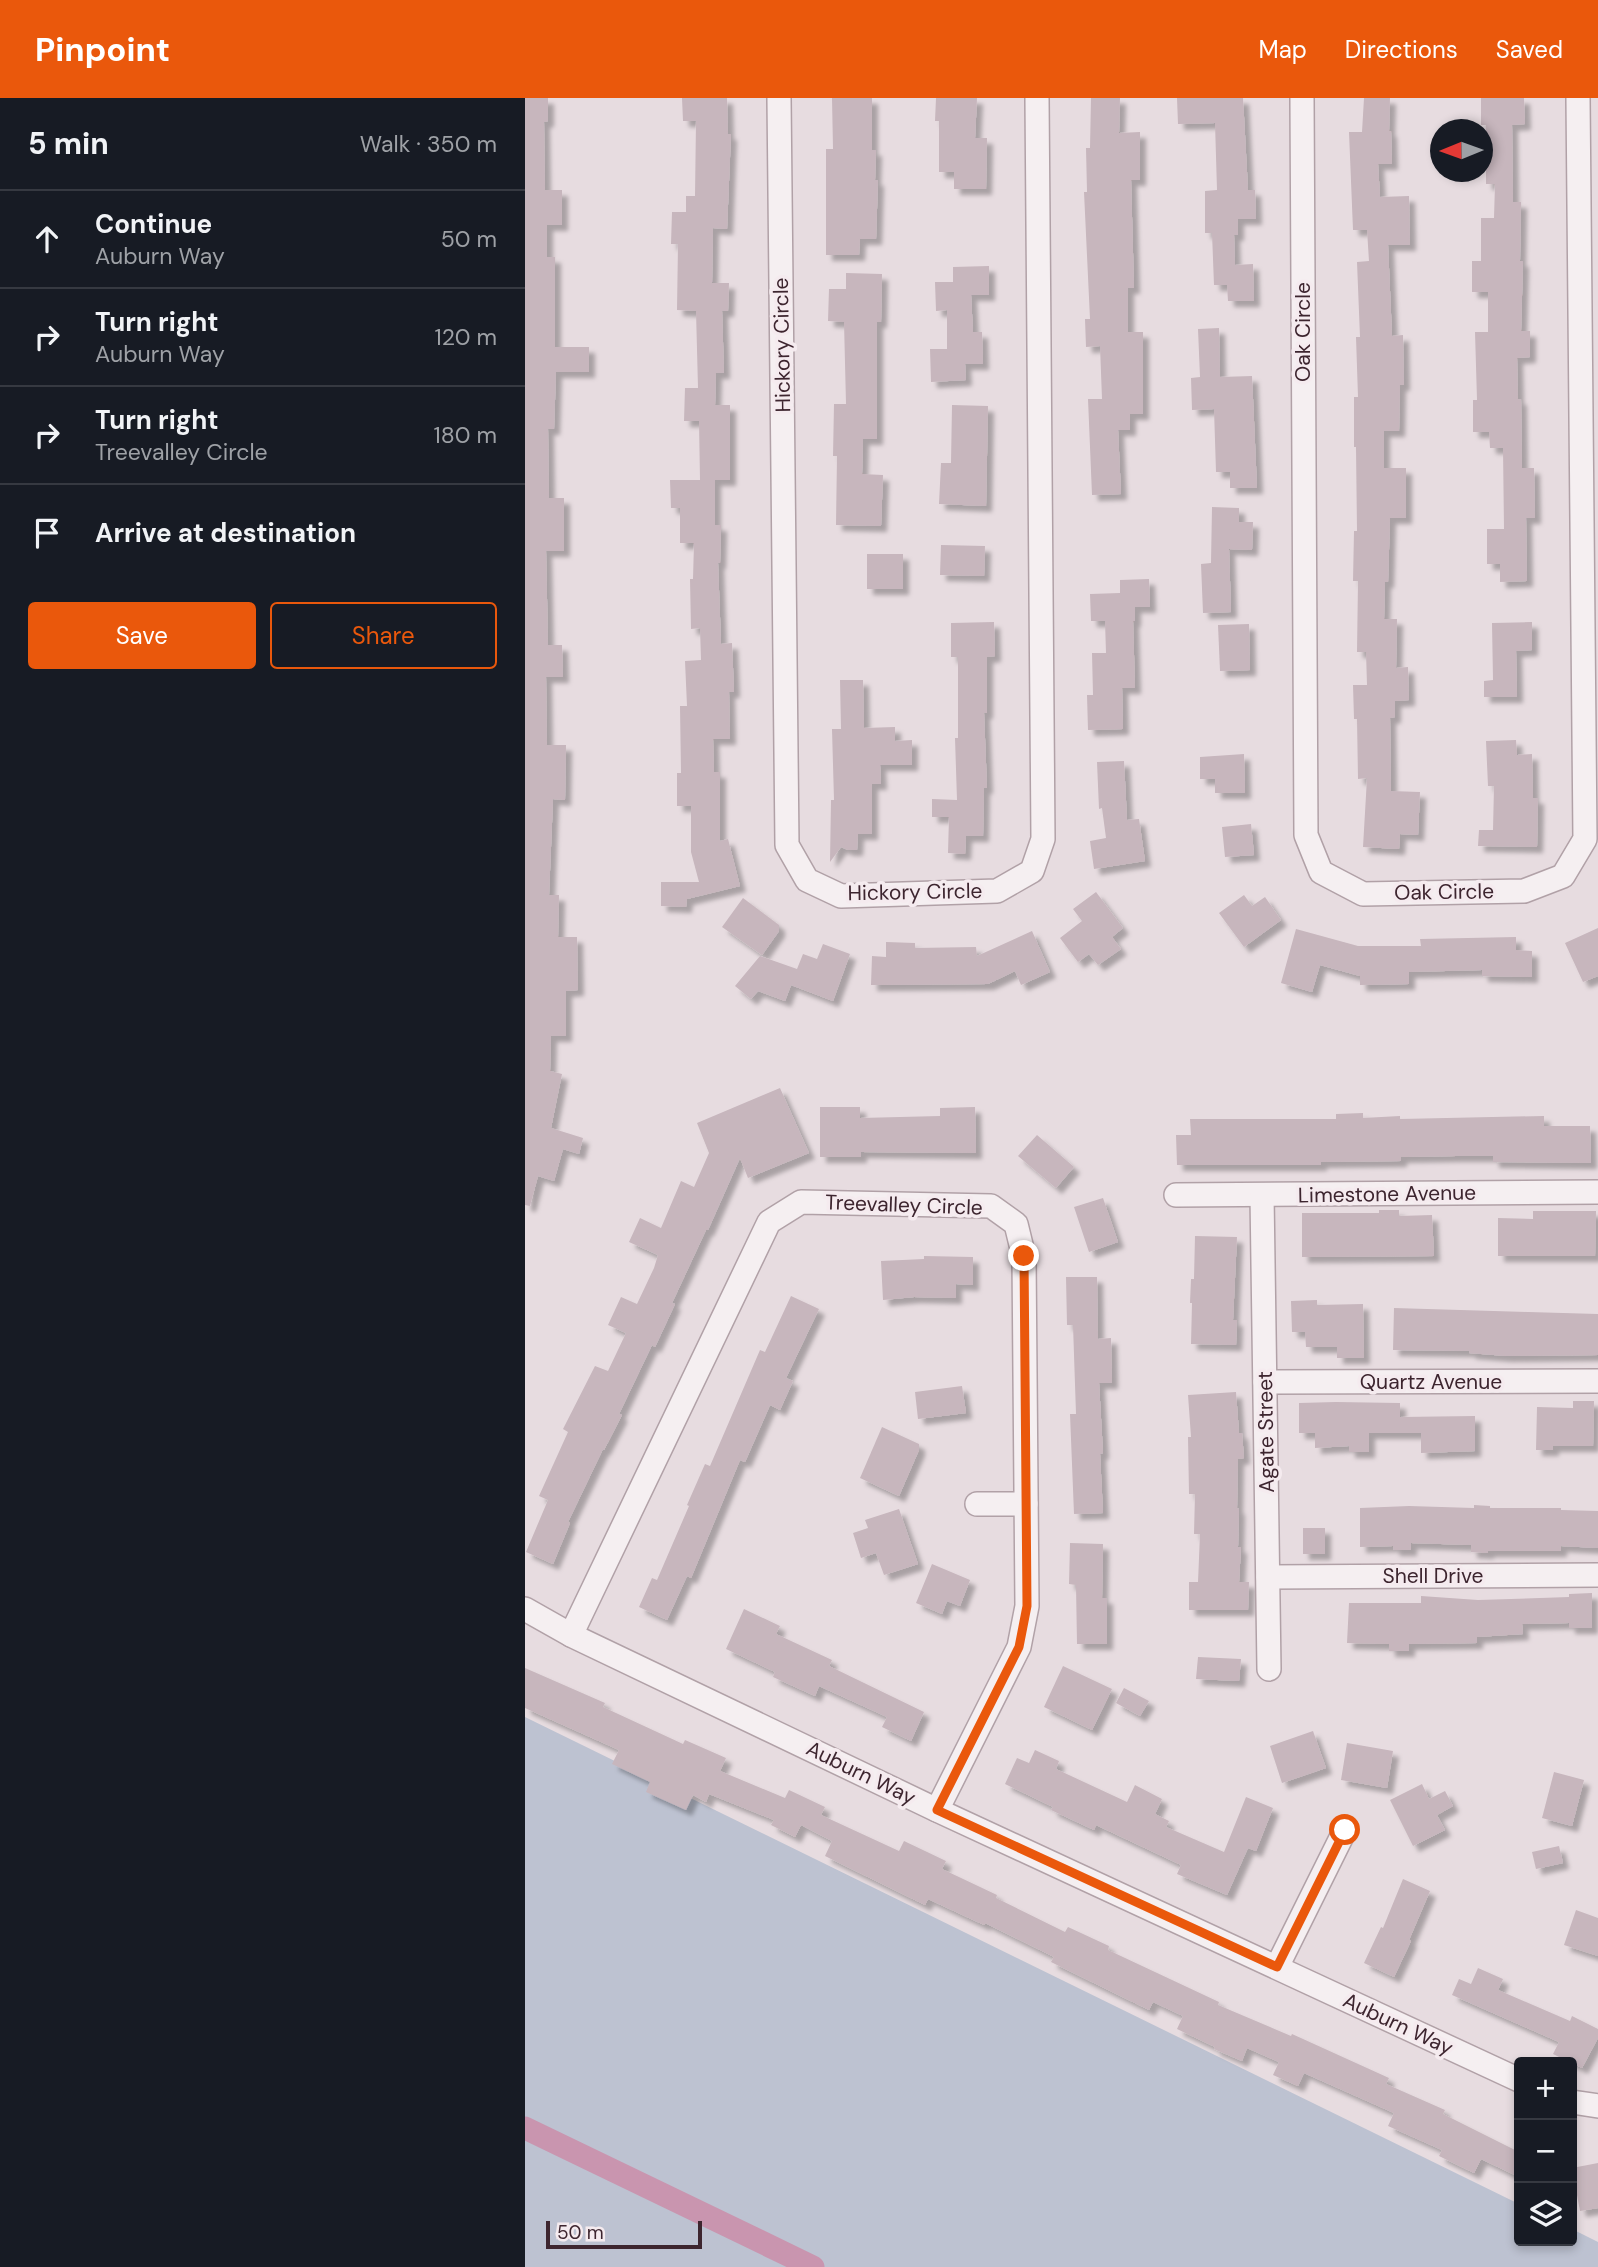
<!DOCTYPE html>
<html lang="en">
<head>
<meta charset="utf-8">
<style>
	:root { --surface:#171b24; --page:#242831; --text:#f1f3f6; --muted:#9ea1a6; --line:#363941; --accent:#ea580c }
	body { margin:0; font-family:"DM Sans",sans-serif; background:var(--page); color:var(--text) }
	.controls { position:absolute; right:21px; bottom:21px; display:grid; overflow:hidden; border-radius:7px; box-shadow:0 4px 10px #0003 }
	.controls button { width:63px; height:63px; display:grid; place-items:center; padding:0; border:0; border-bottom:2px solid var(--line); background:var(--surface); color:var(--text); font:35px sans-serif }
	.compass { position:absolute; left:905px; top:21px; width:63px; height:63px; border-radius:50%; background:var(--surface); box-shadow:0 4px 10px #0003; rotate:269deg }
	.scale { position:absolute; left:21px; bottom:18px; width:156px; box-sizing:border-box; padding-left:7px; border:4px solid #3d252f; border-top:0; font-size:19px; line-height:24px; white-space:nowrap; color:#3d252f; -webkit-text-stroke:5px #f5ebef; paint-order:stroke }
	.stop { position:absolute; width:21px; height:21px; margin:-16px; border:5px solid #ea580c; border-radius:50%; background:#fff }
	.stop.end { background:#ea580c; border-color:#fff; box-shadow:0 2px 7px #0008 }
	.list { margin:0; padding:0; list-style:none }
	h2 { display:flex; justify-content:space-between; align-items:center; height:91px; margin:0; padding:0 28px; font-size:30px }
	h2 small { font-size:23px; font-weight:400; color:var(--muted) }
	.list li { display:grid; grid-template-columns:46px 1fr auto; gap:21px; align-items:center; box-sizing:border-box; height:98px; padding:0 28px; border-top:2px solid var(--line) }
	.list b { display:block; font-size:26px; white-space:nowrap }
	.list p { margin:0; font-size:23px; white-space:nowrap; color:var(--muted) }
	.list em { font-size:23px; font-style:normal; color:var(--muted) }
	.actions { display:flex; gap:14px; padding:21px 28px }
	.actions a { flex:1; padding:16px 0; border:2px solid var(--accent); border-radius:7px; text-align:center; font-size:24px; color:var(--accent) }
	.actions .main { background:var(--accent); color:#fff }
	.icon { flex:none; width:38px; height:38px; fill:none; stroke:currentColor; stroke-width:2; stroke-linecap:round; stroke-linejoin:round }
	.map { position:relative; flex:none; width:1073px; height:2169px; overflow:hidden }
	header { display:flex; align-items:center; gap:42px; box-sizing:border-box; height:98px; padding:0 35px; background:var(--accent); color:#fff }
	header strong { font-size:33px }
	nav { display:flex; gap:38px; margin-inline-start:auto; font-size:24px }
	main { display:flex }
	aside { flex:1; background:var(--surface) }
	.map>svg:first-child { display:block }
</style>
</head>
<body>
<header>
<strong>Pinpoint</strong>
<nav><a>Map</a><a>Directions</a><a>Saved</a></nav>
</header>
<main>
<aside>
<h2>5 min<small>Walk · 350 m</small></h2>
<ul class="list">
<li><svg class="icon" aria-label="ahead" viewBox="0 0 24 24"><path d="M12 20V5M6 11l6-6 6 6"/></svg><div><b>Continue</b><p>Auburn Way</p></div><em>50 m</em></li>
<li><svg class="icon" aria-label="right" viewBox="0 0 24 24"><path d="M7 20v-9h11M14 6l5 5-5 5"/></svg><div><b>Turn right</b><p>Auburn Way</p></div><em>120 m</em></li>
<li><svg class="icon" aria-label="right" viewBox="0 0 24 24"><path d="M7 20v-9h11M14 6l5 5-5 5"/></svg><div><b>Turn right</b><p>Treevalley Circle</p></div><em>180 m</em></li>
<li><svg class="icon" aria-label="arrive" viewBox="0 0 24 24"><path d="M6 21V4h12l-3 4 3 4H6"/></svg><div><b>Arrive at destination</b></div></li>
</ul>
<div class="actions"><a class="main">Save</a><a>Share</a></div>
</aside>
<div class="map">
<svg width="1073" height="2169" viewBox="0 0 1073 2169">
	<defs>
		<filter id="shadow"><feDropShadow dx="6" dy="6" stdDeviation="2" flood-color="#0004"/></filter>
	</defs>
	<rect width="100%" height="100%" fill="#e7dce0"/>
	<path fill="#bdc2d1" d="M 0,1619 L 994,2106 L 994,2143 L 1047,2143 L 1047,2131 L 1073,2144 L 1073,2169 L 0,2169 Z"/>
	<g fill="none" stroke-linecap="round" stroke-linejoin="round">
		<path stroke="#c995af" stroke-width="23" d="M 0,2030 L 288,2169"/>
	</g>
	<g fill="#c7b6bd" filter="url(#shadow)">
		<path d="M 0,0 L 23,0 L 23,23 L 19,24 L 20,92 L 37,92 L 37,127 L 22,127 L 22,159 L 30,159 L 30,249 L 64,249 L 64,274 L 31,274 L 29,331 L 23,331 L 24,400 L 39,400 L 39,453 L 21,453 L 23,547 L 37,547 L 38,579 L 21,579 L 22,647 L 41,647 L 40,702 L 28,701 L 24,797 L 34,797 L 33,839 L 52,839 L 53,892 L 41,893 L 41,938 L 26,938 L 25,973 L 37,976 L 26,1030 L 58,1040 L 54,1056 L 38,1051 L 29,1083 L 13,1078 L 5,1108 L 0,1107 Z"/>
		<path d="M 157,0 L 202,0 L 203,36 L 206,36 L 202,131 L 188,130 L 187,185 L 204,185 L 203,213 L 197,213 L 199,275 L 191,275 L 190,307 L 205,307 L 205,382 L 175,382 L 174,323 L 159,323 L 160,290 L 173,290 L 171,213 L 152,212 L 153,146 L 146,146 L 147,114 L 161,114 L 161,98 L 170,98 L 171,23 L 158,23 Z"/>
		<path d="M 307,0 L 347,0 L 347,52 L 351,52 L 350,82 L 353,82 L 351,141 L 335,141 L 334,157 L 301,157 L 301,51 L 308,51 Z"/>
		<path d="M 411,0 L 452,0 L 450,40 L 462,40 L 461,91 L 429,91 L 429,74 L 414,74 L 414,23 L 410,23 Z"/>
		<path d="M 566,0 L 595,0 L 594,35 L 615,34 L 615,82 L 606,82 L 609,190 L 603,190 L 603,234 L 618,234 L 618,316 L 605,316 L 605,332 L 593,332 L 596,396 L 567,397 L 563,301 L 577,301 L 575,248 L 561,249 L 560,221 L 565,221 L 559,94 L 562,94 L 561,50 L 565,50 Z"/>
		<path d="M 652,0 L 718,0 L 723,92 L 730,92 L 731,121 L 713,121 L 713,137 L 709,137 L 710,167 L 728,166 L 729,203 L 703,203 L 702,187 L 689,187 L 687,135 L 680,135 L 680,93 L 692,92 L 690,25 L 653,26 Z"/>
		<path d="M 839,0 L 865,0 L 864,33 L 866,33 L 867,66 L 853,66 L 855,99 L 884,98 L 885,147 L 863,147 L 867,238 L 878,237 L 879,287 L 875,287 L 874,333 L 859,333 L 859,370 L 881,370 L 881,420 L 865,420 L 863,484 L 860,484 L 859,521 L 872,521 L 871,570 L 883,569 L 884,602 L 870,603 L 870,619 L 865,620 L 866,693 L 895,694 L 893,737 L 875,736 L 874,751 L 838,749 L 842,680 L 833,681 L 832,621 L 829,621 L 828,587 L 842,587 L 841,554 L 832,554 L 833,483 L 828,483 L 829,433 L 832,433 L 831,349 L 829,349 L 829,299 L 833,299 L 831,239 L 835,239 L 832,164 L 844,163 L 842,132 L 828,132 L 824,34 L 837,34 Z"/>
		<path d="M 956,0 L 999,0 L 1000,26 L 987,27 L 988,104 L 996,104 L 995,163 L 998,163 L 996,233 L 1005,233 L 1005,259 L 992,260 L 993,301 L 996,301 L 997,370 L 1009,370 L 1010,420 L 1001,420 L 1002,483 L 975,484 L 975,466 L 962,466 L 962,431 L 979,431 L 978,350 L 965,350 L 964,334 L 948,334 L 948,302 L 952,302 L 950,234 L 963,234 L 963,194 L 947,194 L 947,163 L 956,163 L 956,120 L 969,120 L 970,86 L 961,86 L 961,27 L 956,27 Z"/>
		<path d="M 464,168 L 464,197 L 446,197 L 448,234 L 457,234 L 458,266 L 440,266 L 441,282 L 406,284 L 405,251 L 422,251 L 422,212 L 411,213 L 410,184 L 428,184 L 428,169 Z"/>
		<path d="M 321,175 L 357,176 L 356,224 L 352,224 L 352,341 L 338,341 L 337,376 L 358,377 L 356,428 L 311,427 L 312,358 L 308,358 L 309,306 L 321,306 L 319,224 L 303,223 L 304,191 L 321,191 Z"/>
		<path d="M 694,230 L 695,279 L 727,278 L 732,390 L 705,390 L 705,374 L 691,374 L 689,311 L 667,312 L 666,280 L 675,279 L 673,231 Z"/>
		<path d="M 427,307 L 463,308 L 461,408 L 414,406 L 416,365 L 426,365 Z"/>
		<path d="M 145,382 L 190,382 L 190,427 L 196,427 L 195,465 L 193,465 L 196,546 L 207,545 L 209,594 L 204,594 L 205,641 L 188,641 L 189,674 L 195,674 L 195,743 L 203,741 L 215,788 L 162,801 L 161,809 L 136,808 L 136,784 L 174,784 L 166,754 L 166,708 L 152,708 L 152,675 L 156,675 L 155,608 L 162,608 L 160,563 L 176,562 L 175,530 L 166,531 L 165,481 L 168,481 L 169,445 L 155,445 L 155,410 L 146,410 Z"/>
		<path d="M 687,409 L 714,410 L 714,424 L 728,424 L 727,452 L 704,451 L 706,514 L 678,515 L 676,466 L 686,465 Z"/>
		<path d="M 416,447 L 460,448 L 459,478 L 415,477 Z"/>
		<rect x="342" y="456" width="36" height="35"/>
		<path d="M 624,481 L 625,509 L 610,509 L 610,523 L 608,523 L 610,590 L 597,590 L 598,631 L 563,632 L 562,597 L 568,597 L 567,555 L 581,555 L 580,523 L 566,523 L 565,496 L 595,495 L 595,482 Z"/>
		<path d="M 469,524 L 470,558 L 462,559 L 462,615 L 459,615 L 462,690 L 459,690 L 458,738 L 441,738 L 440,756 L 423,755 L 424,719 L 407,719 L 407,701 L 432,702 L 430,640 L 433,640 L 433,559 L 426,559 L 426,525 Z"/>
		<path d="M 1007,524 L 1007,552 L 991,553 L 992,599 L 959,599 L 959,583 L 968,582 L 967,525 Z"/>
		<path d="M 724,526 L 725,572 L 695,573 L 693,527 Z"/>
		<path d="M 315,582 L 338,582 L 339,630 L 370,629 L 370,643 L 387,642 L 387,667 L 355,667 L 356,686 L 347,686 L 347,736 L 333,736 L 332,752 L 323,752 L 316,749 L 305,764 L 306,702 L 309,702 L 307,631 L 316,631 Z"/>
		<path d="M 991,642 L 992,657 L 1007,656 L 1008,700 L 1013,700 L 1012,749 L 953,748 L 954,732 L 968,732 L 969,688 L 963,688 L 961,643 Z"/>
		<path d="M 719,656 L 720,695 L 690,695 L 690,681 L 675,681 L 675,659 Z"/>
		<path d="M 599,663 L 602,722 L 614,721 L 620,763 L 569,771 L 565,743 L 581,740 L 577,710 L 574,711 L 572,664 Z"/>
		<path d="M 726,726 L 729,757 L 700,759 L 697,729 Z"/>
		<path d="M 571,794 L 598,830 L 587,839 L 596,851 L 573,867 L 564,856 L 553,864 L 535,840 L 557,823 L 548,811 Z"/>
		<path d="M 719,797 L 727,808 L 740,799 L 756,822 L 719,849 L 694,815 Z"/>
		<path d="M 218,800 L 254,827 L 254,833 L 237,857 L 197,829 Z"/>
		<path d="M 1073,830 L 1073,878 L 1058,884 L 1040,845 Z"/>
		<path d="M 771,831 L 833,848 L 896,848 L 895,841 L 991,839 L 991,852 L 1007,853 L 1007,879 L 957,878 L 957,872 L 884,874 L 884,886 L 835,887 L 835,878 L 795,867 L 787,894 L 756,885 Z"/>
		<path d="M 507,833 L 525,874 L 496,887 L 490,873 L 463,886 L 346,887 L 347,858 L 361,859 L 361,844 L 390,845 L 390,850 L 451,849 L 452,858 Z"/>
		<path d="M 298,846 L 325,856 L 308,903 L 266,887 L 260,903 L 233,893 L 226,901 L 210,888 L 235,858 L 272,871 L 278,856 L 292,861 Z"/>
		<path d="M 255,990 L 284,1055 L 223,1080 L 215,1060 L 183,1132 L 181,1132 L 147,1205 L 150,1206 L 130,1249 L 127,1247 L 94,1316 L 97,1317 L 79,1352 L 78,1351 L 43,1424 L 45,1425 L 28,1466 L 1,1454 L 23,1402 L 14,1398 L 43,1334 L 38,1331 L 70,1268 L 83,1273 L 101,1235 L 83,1227 L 96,1199 L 112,1206 L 129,1170 L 133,1157 L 104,1144 L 115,1120 L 136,1130 L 156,1083 L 169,1089 L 184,1055 L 172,1025 Z"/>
		<path d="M 295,1009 L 335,1009 L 335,1020 L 415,1018 L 415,1010 L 450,1009 L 451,1055 L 336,1054 L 336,1059 L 295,1059 Z"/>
		<path d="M 838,1015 L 838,1020 L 875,1018 L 875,1021 L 1019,1018 L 1019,1028 L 1065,1028 L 1066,1065 L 968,1064 L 968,1058 L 931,1058 L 876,1059 L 876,1063 L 796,1064 L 796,1067 L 652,1067 L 651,1037 L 666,1037 L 665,1021 L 811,1021 L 811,1016 Z"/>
		<path d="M 512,1037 L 549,1069 L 531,1090 L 493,1058 Z"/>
		<path d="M 578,1100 L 593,1144 L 564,1154 L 549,1109 Z"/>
		<path d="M 854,1112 L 874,1112 L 874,1118 L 907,1117 L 909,1158 L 777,1159 L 777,1115 L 854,1115 Z"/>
		<path d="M 1008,1113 L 1071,1113 L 1070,1158 L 973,1158 L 973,1120 L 1008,1121 Z"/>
		<path d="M 670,1138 L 712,1139 L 708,1222 L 712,1222 L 711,1247 L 666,1246 L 667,1205 L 665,1205 L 666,1181 L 669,1181 Z"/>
		<path d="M 399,1158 L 448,1159 L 448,1187 L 431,1186 L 431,1200 L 389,1199 L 358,1202 L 356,1163 L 399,1161 Z"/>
		<path d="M 541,1179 L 572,1179 L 573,1241 L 586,1240 L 587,1285 L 574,1285 L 578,1355 L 575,1356 L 578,1415 L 549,1416 L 545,1316 L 551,1316 L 548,1227 L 542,1227 Z"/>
		<path d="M 266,1198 L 294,1211 L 261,1280 L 268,1283 L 255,1312 L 245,1307 L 220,1364 L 215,1362 L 166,1480 L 162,1478 L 142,1522 L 114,1509 L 127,1480 L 132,1482 L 164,1408 L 162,1407 L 180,1366 L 185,1368 L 235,1252 L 240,1254 Z"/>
		<path d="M 792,1202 L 792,1207 L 838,1206 L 839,1260 L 812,1260 L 812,1249 L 781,1249 L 780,1234 L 767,1234 L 766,1203 Z"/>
		<path d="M 869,1210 L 1073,1216 L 1073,1257 L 981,1258 L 944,1255 L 945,1253 L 868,1252 Z"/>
		<path d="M 437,1288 L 441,1315 L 393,1321 L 390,1294 Z"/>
		<path d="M 711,1294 L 714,1335 L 717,1335 L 719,1360 L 713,1361 L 712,1410 L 714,1411 L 713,1449 L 716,1449 L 714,1484 L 724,1484 L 723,1512 L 664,1512 L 664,1484 L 673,1484 L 675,1436 L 669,1436 L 670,1396 L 664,1396 L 663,1339 L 666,1339 L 663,1297 Z"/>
		<path d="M 1048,1303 L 1069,1303 L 1068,1348 L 1028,1348 L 1028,1352 L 1011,1352 L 1012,1309 L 1048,1310 Z"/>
		<path d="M 811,1304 L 875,1305 L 875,1319 L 950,1318 L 950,1353 L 896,1355 L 896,1335 L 844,1335 L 844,1354 L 824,1354 L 824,1348 L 790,1350 L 790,1335 L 774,1335 L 774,1305 Z"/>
		<path d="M 357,1329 L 394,1346 L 394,1352 L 374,1398 L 335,1380 Z"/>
		<path d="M 949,1407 L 965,1408 L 965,1410 L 1036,1410 L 1036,1412 L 1073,1413 L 1073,1450 L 1036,1448 L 1036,1453 L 963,1453 L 963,1455 L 946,1454 L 946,1447 L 886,1445 L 886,1452 L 869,1452 L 868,1448 L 835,1449 L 835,1410 L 884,1408 L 949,1410 Z"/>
		<path d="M 374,1411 L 393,1466 L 359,1477 L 351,1455 L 336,1460 L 328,1435 L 343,1430 L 340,1422 Z"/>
		<rect x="778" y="1430" width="22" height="26"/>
		<path d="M 545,1445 L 578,1446 L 577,1500 L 582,1500 L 582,1546 L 552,1546 L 551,1487 L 544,1486 Z"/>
		<path d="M 407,1466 L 445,1482 L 435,1508 L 422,1503 L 417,1516 L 391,1505 Z"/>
		<path d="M 1067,1495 L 1067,1530 L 1044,1530 L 1044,1525 L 997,1526 L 998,1536 L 952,1539 L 952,1545 L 884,1546 L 884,1553 L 864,1553 L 864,1546 L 822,1545 L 824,1505 L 896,1505 L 896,1498 L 953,1502 L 1044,1499 L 1044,1496 Z"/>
		<path d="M 219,1511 L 255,1528 L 251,1536 L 307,1562 L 304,1568 L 399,1614 L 386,1643 L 357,1629 L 362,1619 L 294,1588 L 290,1598 L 248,1579 L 250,1574 L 201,1551 Z"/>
		<path d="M 673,1559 L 716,1561 L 714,1583 L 671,1581 Z"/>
		<path d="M 538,1568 L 587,1591 L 567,1632 L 519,1609 Z"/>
		<path d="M 0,1570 L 80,1605 L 78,1609 L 158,1646 L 160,1642 L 201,1660 L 195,1673 L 260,1700 L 264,1692 L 300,1709 L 296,1717 L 374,1753 L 379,1743 L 421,1763 L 417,1771 L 472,1797 L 471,1800 L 540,1834 L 543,1829 L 584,1848 L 583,1852 L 694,1904 L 693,1907 L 766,1938 L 767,1936 L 864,1980 L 861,1986 L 920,2012 L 918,2016 L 994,2054 L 994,2079 L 956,2061 L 949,2075 L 914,2058 L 917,2052 L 863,2028 L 869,2015 L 779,1975 L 773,1988 L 748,1977 L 754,1964 L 722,1950 L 717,1963 L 689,1951 L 690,1949 L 652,1931 L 658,1918 L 628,1904 L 624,1912 L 526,1864 L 529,1859 L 460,1825 L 459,1827 L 403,1801 L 400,1807 L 300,1758 L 307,1743 L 276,1727 L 270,1739 L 246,1727 L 249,1722 L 184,1696 L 181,1704 L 168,1697 L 161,1712 L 121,1694 L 125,1684 L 87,1666 L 94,1652 L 0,1610 Z"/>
		<path d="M 599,1590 L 624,1603 L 615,1618 L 591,1605 Z"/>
		<path d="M 788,1633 L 801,1670 L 757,1685 L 745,1648 Z"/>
		<path d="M 822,1645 L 868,1653 L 862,1690 L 816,1682 Z"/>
		<path d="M 510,1652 L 534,1663 L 531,1671 L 602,1704 L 610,1687 L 637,1701 L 630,1716 L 644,1723 L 641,1729 L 699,1754 L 721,1699 L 748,1710 L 731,1753 L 723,1750 L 702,1797 L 652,1776 L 656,1767 L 571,1727 L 569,1732 L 526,1712 L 528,1709 L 480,1686 L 492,1660 L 504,1665 Z"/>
		<path d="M 1029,1674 L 1059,1682 L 1047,1728 L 1017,1720 Z"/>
		<path d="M 897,1686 L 904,1701 L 920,1693 L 928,1708 L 912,1717 L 920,1732 L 888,1748 L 865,1702 Z"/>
		<path d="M 1034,1748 L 1038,1765 L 1011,1771 L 1007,1754 Z"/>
		<path d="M 878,1781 L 905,1793 L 884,1842 L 886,1843 L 869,1879 L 839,1865 L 856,1829 L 858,1830 Z"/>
		<path d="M 1051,1812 L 1073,1820 L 1073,1858 L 1039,1847 Z"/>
		<path d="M 953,1870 L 978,1881 L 973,1892 L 1045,1923 L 1047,1918 L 1073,1931 L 1073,1940 L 1057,1970 L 1028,1956 L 1034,1944 L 927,1897 L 934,1881 L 946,1886 Z"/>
		<path d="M 1073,2065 L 1073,2110 L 1055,2113 L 1047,2070 Z"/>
	</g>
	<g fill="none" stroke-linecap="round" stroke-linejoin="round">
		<g stroke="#b1a1a7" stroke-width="26">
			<g id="minor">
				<path d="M 254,0 L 262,747 L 282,782 L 316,798 L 472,793 L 507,773 L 518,741 L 512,0"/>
				<path d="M 777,0 L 781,737 L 796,774 L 838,796 L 999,793 L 1038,778 L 1060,741 L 1053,0"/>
				<path d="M 651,1097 L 1073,1094"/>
				<path d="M 737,1097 L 744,1571"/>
				<path d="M 740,1284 L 1073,1283"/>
				<path d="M 452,1406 L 501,1406"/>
				<path d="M 743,1479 L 1073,1477"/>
				<path d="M 0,1511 L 46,1537 L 412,1712 L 994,1982"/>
				<path d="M 46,1537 L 244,1124 L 276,1104 L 466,1108 L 491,1126 L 499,1159 L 502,1508 L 494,1549 L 412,1712"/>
				<path d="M 752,1869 L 820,1732"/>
				<path d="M 1047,2004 L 1073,2008"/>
			</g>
		</g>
		<use href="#minor" stroke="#f5eff1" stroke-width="23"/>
	</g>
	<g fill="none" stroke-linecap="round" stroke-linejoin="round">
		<path stroke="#ea580c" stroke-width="9" d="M 499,1158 L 502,1508 L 494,1549 L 412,1712 L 752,1869 L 820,1732"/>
	</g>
	<g text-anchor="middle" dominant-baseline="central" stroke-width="7" stroke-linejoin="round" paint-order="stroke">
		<g font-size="21" fill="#3d252f" stroke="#f5ebef">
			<text transform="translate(778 234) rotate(-90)">Oak Circle</text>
			<text transform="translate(257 247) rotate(-91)">Hickory Circle</text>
			<text transform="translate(390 794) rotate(-1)">Hickory Circle</text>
			<text transform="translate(919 794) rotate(-1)">Oak Circle</text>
			<text transform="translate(862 1096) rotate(-1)">Limestone Avenue</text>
			<text transform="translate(379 1107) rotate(2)">Treevalley Circle</text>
			<text x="906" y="1284">Quartz Avenue</text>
			<text transform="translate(741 1334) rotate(-91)">Agate Street</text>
			<text x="908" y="1478">Shell Drive</text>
			<text transform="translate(336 1675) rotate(26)">Auburn Way</text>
			<text transform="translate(873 1926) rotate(25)">Auburn Way</text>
		</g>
	</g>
</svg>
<div class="controls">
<button>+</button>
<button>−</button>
<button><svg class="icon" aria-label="layers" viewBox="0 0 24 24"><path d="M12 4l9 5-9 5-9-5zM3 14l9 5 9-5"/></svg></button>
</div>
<svg class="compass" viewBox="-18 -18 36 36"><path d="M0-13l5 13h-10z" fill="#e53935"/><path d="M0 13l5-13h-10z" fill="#9ea1a6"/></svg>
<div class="scale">50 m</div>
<div class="stop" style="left:820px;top:1732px"></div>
<div class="stop end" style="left:499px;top:1158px"></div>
</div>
</main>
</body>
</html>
